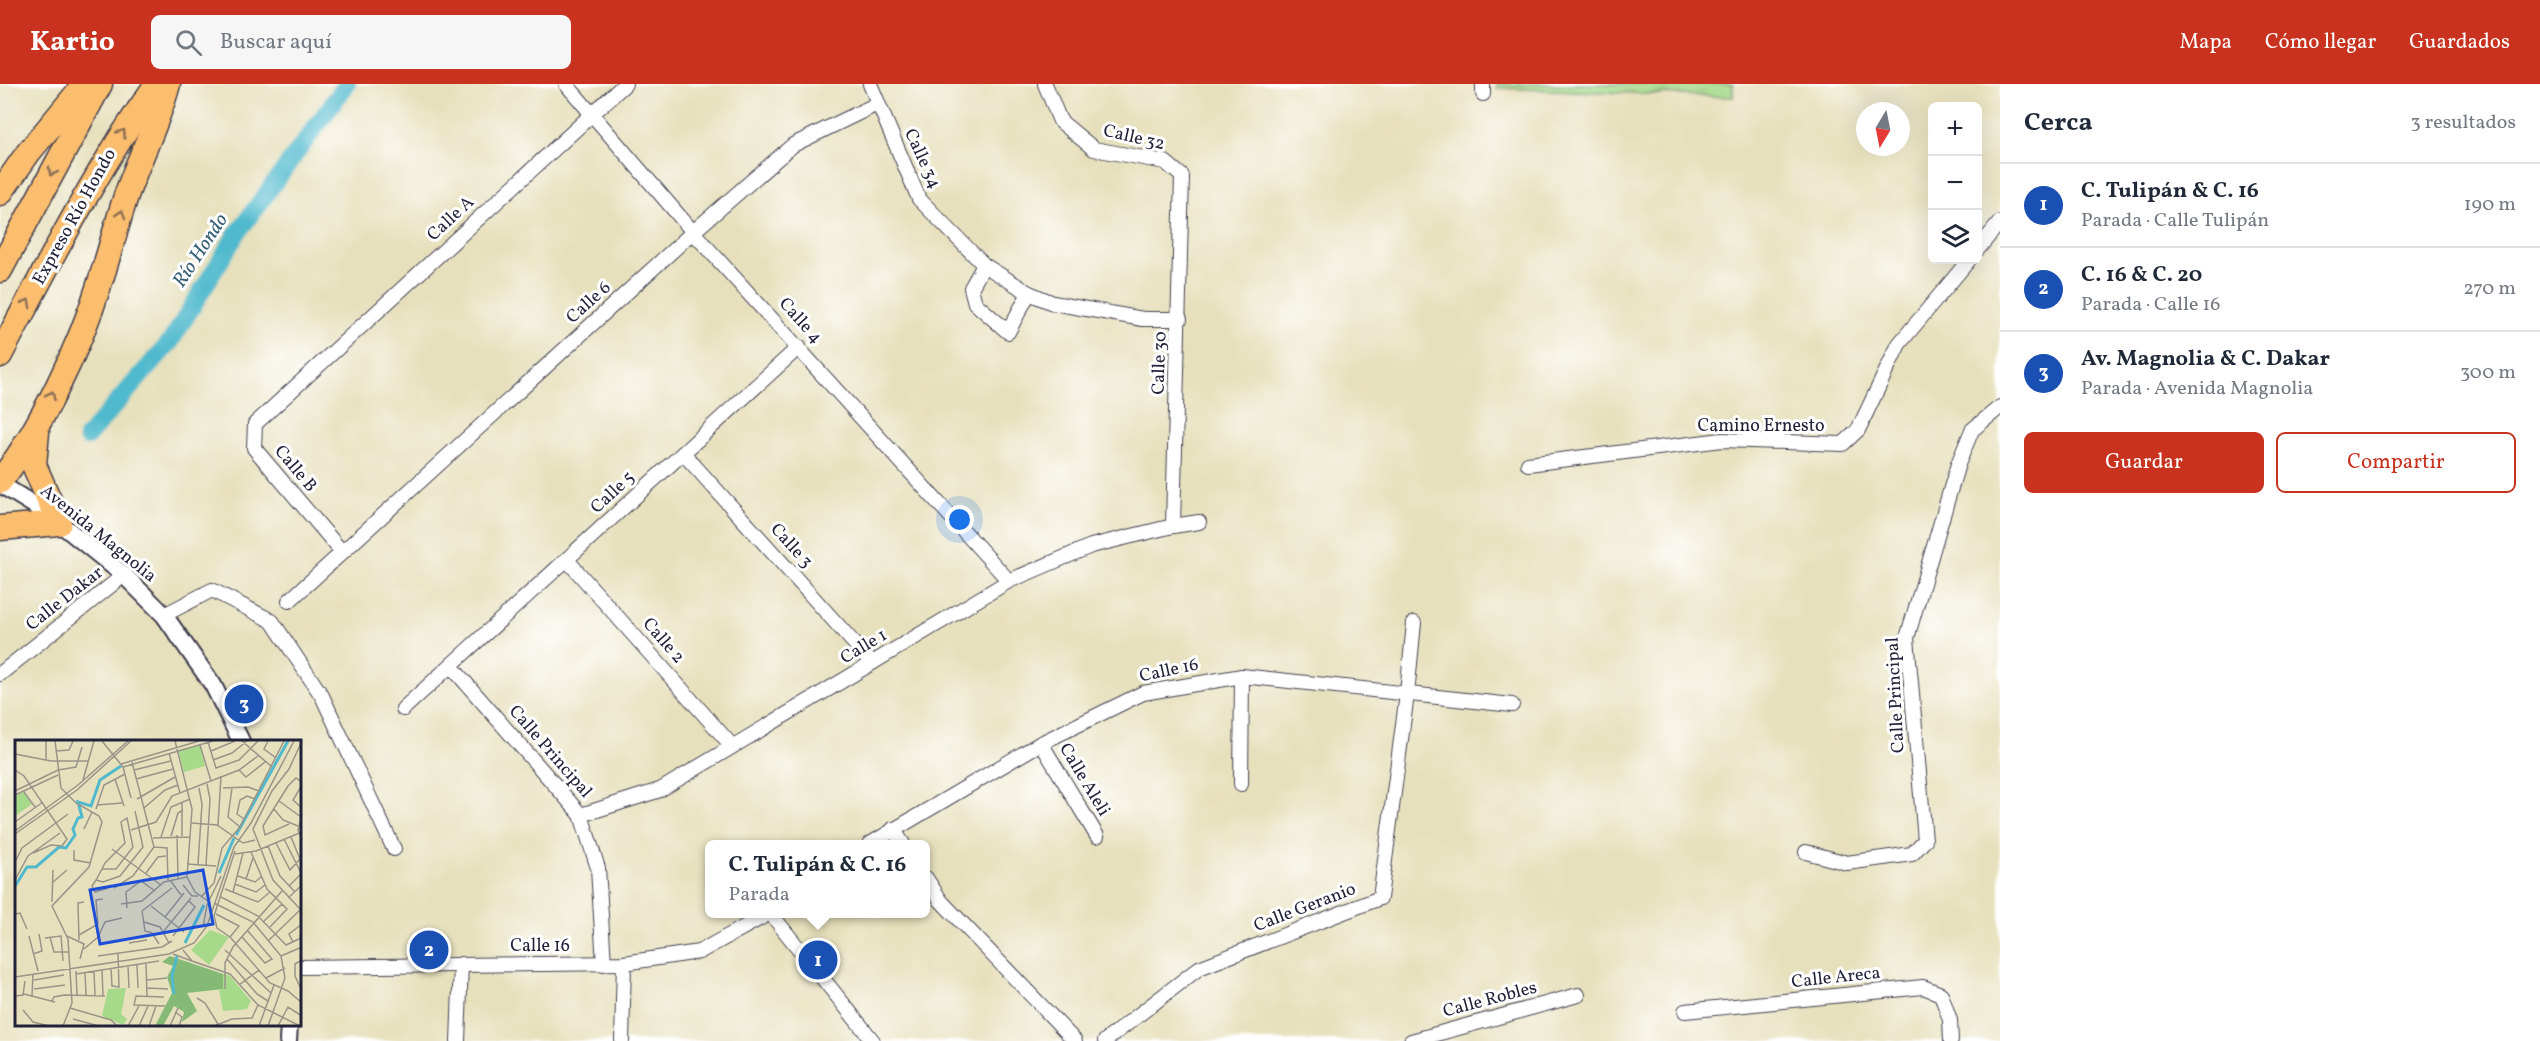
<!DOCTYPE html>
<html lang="es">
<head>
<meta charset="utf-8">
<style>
	:root { --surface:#fff; --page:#f6f6f7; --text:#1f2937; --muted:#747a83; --line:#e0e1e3; --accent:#c8321e }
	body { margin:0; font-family:Vollkorn,serif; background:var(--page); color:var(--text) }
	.controls { position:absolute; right:18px; top:18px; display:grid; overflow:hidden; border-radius:9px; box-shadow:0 6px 24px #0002 }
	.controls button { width:54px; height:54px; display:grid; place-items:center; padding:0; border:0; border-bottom:2px solid var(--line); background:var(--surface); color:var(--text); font:30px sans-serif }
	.compass { position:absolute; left:1856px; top:18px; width:54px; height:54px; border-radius:50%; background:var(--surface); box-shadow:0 6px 24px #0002; rotate:190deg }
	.you { position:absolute; left:960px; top:436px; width:21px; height:21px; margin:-15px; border:4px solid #fff; border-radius:50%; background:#1a73e8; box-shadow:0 0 0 9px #1a73e833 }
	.badge { display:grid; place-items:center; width:39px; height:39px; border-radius:50%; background:var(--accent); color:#fff; font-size:20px; font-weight:700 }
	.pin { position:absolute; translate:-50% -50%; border:3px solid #fff; box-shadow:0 2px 6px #0006 }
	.popup { position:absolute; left:705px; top:756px; width:225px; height:78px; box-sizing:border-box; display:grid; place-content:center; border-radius:9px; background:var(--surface); filter:drop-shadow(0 2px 4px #0005); font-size:20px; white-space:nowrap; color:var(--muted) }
	.popup b { font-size:22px; color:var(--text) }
	.popup::after { content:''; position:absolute; left:50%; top:100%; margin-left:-12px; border:12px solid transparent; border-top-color:var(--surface) }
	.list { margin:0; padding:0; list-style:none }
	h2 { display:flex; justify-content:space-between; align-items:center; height:78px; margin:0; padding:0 24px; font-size:26px }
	h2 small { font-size:20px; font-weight:400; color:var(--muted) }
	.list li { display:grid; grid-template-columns:39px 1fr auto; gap:18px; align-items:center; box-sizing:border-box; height:84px; padding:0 24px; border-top:2px solid var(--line) }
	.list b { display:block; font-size:22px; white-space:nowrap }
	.list p { margin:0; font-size:20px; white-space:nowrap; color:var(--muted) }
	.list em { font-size:20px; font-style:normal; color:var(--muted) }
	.actions { display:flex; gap:12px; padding:18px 24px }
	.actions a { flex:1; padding:14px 0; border:2px solid var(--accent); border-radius:9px; text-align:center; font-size:21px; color:var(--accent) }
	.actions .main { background:var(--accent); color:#fff }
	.icon { flex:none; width:33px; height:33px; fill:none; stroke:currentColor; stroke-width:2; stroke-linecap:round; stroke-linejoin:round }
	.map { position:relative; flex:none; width:2000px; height:957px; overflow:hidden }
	header { display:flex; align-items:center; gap:36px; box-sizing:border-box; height:84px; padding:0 30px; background:var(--accent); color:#fff }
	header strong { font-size:28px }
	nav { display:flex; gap:33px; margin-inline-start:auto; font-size:21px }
	.search { width:420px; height:54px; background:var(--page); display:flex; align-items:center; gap:15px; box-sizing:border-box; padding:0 21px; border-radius:9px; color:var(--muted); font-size:22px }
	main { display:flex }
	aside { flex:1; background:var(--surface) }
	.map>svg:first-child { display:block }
</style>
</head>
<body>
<header>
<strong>Kartio</strong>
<div class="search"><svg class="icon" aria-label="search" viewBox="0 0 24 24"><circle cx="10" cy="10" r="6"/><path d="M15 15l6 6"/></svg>Buscar aquí</div>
<nav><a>Mapa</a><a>Cómo llegar</a><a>Guardados</a></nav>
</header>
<main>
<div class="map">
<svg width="2000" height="957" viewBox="0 0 2000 957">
	<defs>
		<pattern id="grass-tufts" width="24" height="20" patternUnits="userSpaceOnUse" patternTransform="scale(1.5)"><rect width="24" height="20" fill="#a6da8a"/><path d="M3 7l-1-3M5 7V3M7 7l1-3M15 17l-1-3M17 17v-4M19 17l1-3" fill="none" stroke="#8fbb78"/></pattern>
	</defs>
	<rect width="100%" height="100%" fill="#fff"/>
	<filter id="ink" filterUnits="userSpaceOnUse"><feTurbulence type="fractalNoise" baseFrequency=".0167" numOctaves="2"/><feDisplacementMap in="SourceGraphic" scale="12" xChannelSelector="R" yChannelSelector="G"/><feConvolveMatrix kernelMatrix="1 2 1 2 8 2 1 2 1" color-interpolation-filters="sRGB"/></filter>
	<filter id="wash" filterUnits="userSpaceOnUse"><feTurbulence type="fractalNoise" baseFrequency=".008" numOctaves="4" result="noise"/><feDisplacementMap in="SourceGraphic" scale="24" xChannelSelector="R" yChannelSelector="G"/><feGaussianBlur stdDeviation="1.35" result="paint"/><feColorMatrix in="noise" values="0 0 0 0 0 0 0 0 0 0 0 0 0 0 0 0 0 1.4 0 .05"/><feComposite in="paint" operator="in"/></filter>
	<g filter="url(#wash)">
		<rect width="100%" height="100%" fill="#e7e0bc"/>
		<path fill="url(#grass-tufts)" stroke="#647e62" stroke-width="1.5" d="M 1497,0 L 1733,0 L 1733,13 L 1497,4 Z"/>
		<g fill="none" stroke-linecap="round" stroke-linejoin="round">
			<path stroke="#50b9cd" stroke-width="18" d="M 87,353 L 171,257 L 236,151 L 347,0"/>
		</g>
	</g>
	<g filter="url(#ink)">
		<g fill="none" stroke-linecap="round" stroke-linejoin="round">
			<g stroke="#403e4e" stroke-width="16">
				<g id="minor">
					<path d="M 566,0 L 693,148 L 1009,497"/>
					<path d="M 870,0 L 919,115 L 984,181 L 1029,209 L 1053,219 L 1143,235 L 1180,235"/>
					<path d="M 1045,0 L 1060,37 L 1094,65 L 1165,78 L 1182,92 L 1173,442"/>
					<path d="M 1483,10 L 1483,0"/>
					<path d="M 1978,165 L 2000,138"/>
					<path d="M 984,181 L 971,204 L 975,219 L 1008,248 L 1029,209"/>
					<path d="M 683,369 L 872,579"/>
					<path d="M 1528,380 L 1722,356 L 1843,360 L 1858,346 L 1899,260 L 1969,176"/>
					<path d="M 342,468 L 254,364 L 255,340 L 625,0"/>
					<path d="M 567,476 L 732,662"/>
					<path d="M 289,517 L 693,148 L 793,61 L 877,20"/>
					<path d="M 164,531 L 212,506 L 272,537 L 322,612 L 394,765"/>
					<path d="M 451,582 L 581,731 L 598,784 L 604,880"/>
					<path d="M 0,590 L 124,491"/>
					<path d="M 403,625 L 799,263"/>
					<path d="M 1041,659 L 1097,752"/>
					<path d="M 1241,700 L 1242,592"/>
					<path d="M 581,731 L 660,706 L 1009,497 L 1091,462 L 1173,442 L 1199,438"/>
					<path d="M 893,745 L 903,760"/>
					<path d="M 870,760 L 1041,659 L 1143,609 L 1242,592 L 1512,621"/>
					<path d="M 1806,768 L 1847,779 L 1912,770 L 1925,756 L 1907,554 L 1958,380 L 1972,346 L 2000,323"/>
					<path d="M 926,794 L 941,817 L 1075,957"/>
					<path d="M 771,830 L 873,957"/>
					<path d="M 300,883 L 624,879 L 699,868 L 768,830"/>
					<path d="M 1685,927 L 1923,903 L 1941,910 L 1950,936 L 1951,957"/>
					<path d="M 458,957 L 461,880"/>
					<path d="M 622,957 L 624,879"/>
					<path d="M 1105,957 L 1199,884 L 1380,814 L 1407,610 L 1414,539"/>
					<path d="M 1411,957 L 1578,911"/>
				</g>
			</g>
			<g stroke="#403e4e" stroke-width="20">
				<g id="tertiary">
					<path d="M 0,400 L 47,429 L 124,491 L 164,531 L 213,601 L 241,657"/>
					<path d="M 288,957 L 289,940"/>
				</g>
			</g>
			<g stroke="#403e4e" stroke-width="27">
				<g id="motorway">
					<path d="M 0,109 L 28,69 L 81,5 L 88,0"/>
					<path d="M 0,186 L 100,0"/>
					<path d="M 0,271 C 50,177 95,87 157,0"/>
					<path d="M 0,397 C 40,347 81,260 100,198 C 109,171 116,143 125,115 C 138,76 158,39 168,0"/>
					<path d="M 0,444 L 59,439 L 34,381 L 37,348"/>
				</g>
			</g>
			<use href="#minor" stroke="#fff" stroke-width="14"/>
			<use href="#tertiary" stroke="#fff" stroke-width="16"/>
			<use href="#motorway" stroke="#fbbd6e" stroke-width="24"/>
		</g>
		<defs><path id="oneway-chevron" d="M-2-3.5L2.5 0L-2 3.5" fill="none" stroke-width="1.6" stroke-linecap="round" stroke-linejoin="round" transform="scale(1.5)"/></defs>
		<g stroke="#8e7054">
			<use href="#oneway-chevron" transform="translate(122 49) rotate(-55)"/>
			<use href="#oneway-chevron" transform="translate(52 88) rotate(118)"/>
			<use href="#oneway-chevron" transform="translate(121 130) rotate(-73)"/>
			<use href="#oneway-chevron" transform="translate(27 219) rotate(-62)"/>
			<use href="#oneway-chevron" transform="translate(51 311) rotate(-64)"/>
		</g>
	</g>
	<g text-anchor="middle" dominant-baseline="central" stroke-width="6" stroke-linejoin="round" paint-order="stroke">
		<g font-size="18" fill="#22223b" stroke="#fff">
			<text transform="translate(1134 54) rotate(13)">Calle 32</text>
			<text transform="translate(922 75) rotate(65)">Calle 34</text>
			<text transform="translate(75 133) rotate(-61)">Expreso Río Hondo</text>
			<text transform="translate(451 135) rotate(-43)">Calle A</text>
			<text transform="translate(589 219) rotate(-42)">Calle 6</text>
			<text transform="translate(800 237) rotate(48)">Calle 4</text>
			<text transform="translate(1160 279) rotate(-88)">Calle 30</text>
			<text x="1761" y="342">Camino Ernesto</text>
			<text transform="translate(295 385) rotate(50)">Calle B</text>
			<text transform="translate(613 409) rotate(-43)">Calle 5</text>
			<text transform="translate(98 450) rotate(39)">Avenida Magnolia</text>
			<text transform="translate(791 462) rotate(48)">Calle 3</text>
			<text transform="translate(65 515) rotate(-38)">Calle Dakar</text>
			<text transform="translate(663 557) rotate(49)">Calle 2</text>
			<text transform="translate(864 563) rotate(-31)">Calle 1</text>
			<text transform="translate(1169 587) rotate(-12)">Calle 16</text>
			<text transform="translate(1896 611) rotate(-93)">Calle Principal</text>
			<text transform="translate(550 668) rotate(49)">Calle Principal</text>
			<text transform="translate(1084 696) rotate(59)">Calle Aleli</text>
			<text transform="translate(1305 824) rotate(-21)">Calle Geranio</text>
			<text x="540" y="862">Calle 16</text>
			<text transform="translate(1836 894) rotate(-6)">Calle Areca</text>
			<text transform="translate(1490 916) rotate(-15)">Calle Robles</text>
		</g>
		<g font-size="20" font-style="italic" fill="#345e75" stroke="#fff">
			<text transform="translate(201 167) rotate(-57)">Río Hondo</text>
		</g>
	</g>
	<g transform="translate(15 656)">
		<rect width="286" height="286" fill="#e7e0bc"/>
		<path d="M 185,5 L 190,26 L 169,32 L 163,10 ZM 9,52 L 17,64 L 0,76 L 0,55 ZM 208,234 L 214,235 L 236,261 L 232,269 L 208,271 L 204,250 L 208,249 ZM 111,248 L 106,274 L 112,279 L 108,285 L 87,276 L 93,249 Z" fill="#a6da8a"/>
		<path d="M 155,216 L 208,234 L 208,249 L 172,253 L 182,271 L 167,282 L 169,272 L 159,266 L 148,286 L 140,286 L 157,253 L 152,237 L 158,226 L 147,222 Z" fill="#84ba76"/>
		<path d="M 195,190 L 214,197 L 194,225 L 176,210 ZM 97,249 L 108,250 L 109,258 L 100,260 L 109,264 L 102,276 L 95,276 L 89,269 L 99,260 ZM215 262a8 8 0 1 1 16 0a8 8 0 1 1-16 0Z" fill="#a6da8a"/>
		<path fill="none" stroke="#50b9cd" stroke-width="3" d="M 221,95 L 273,1M 204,133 L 219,98M 0,146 L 12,127 L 21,127 L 44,107 L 51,108 L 60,95 L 58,89 L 63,78 L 67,77 L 63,62 L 76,66 L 85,40 L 106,26M 170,203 L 189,165M 159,254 L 157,236 L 162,216"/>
		<path fill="none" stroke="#989488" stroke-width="1.5" d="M 40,1 L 46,48 L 61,63 L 84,76 L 87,82 L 74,127 L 37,166 L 53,199 L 57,263 L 48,286M 87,1 L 108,27 L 116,58M 160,1 L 177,69 L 172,137 L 180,152 L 193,161M 227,1 L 257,27M 253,1 L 249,9 L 261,18M 287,1 L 274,29 L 257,51 L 238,89 L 258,140 L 287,171M 193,2 L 201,28 L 224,20 L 243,1M 185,5 L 196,41M 41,11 L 54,10 L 58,1M 196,11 L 220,1M 154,13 L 165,53M 0,14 L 36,21 L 74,21M 31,20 L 31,1M 198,20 L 217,13 L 232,1M 117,22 L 139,107M 106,24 L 184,1M 108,27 L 198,1M 0,30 L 9,36 L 52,99 L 47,106 L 36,105 L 18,113M 119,30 L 156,21M 224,30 L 231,37 L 250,22M 100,39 L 109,66M 121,39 L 158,29M 68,40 L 79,1M 287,45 L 278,60 L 287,68M 208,48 L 233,47 L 244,51M 217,48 L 213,77 L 225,87M 0,51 L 43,30 L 61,27 L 67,7M 9,52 L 20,67M 0,55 L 43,35M 122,59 L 160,37M 264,61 L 286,77M 82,65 L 107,63M 129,68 L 150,50 L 163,45M 81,69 L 89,45 L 110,34M 259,69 L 268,80 L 283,86M 287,74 L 283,90 L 287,100M 229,79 L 222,74 L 225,60 L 232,56 L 240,59M 0,82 L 28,62M 177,83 L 202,85 L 228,103 L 240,100M 274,84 L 250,95 L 248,86 L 273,46 L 281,38 L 287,42M 203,85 L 206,36M 69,89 L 77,72M 116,90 L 141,82 L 157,56 L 224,30 L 243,16M 0,91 L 63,45 L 113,1M 0,94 L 62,50 L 116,1M 162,95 L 163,138M 156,96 L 163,73 L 168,70M 167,96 L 167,62M 146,97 L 156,67 L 175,59M 138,98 L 175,97M 269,99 L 286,133M 261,103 L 275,130 L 285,119 L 276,97M 253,106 L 265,136 L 280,152M 139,107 L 152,108 L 153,140M 97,109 L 146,145M 59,110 L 59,120 L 76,123M 220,111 L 199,176 L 202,188 L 215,197 L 255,243 L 273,251 L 287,263M 236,112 L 252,149 L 272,169 L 255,187M 220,114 L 241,111 L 287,92M 0,122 L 7,108 L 53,74M 172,124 L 201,126M 183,124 L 187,64 L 184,48M 191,125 L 195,59 L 192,44M 87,129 L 101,129 L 118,107 L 112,78 L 106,82 L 110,103 L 90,123 L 87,129 L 81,140 L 77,146 L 80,152 L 93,148M 131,133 L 143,117 L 151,116M 223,136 L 240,142 L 246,137M 231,139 L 238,118M 0,140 L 13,116 L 45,93M 81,140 L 88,142 L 105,136 L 128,107 L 120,71M 155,140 L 166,155M 37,143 L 52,130M 220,144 L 241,152 L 250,145M 168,145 L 177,156 L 183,156M 274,146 L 287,133M 99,148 L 118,136 L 139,107M 210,149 L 243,162 L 255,152M 218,152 L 228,113M 186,157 L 199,143 L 207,108 L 225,87 L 269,1M 206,157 L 243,176 L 271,205 L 286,198 L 285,195M 273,158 L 287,145M 37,162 L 38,130M 199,163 L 238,182 L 266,216 L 270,238 L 253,286M 106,164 L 127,161 L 149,142 L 172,137M 136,166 L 169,192M 112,168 L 111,152 L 126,141 L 140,151M 127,171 L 130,191 L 137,193 L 144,204M 127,171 L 157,148M 0,174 L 5,173 L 12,189M 201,174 L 224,186 L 215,197M 150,177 L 169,153M 249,181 L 267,164M 129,182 L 145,187 L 154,203M 188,187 L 192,165 L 206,136M 148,192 L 176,158M 64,195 L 83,184 L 81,160 L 88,159M 14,196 L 23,231M 52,196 L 69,204 L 65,219M 158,196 L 180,167 L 174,161M 35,197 L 39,212 L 54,212M 227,197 L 250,223 L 257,219 L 232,190M 30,198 L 46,196 L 48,221M 64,200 L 63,163 L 69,162M 254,200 L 285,170M 278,202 L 274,194 L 287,184M 114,203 L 132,200M 69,209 L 83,197 L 90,182 L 107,178M 168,210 L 177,221 L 215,234 L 243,265 L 285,286M 210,210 L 256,253M 18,214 L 27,211 L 24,194M 158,214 L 177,221M 83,216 L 147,207 L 157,201M 266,216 L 287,207M 212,219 L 242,254 L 253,261M 287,220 L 280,224 L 280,236 L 287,251M 131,223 L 132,257M 122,225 L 123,248M 113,226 L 114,248M 96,228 L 97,246 L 104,247 L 103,213M 87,230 L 88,256M 61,231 L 62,255M 79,231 L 80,256M 70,232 L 71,255M 61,234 L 144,221M 0,237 L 154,214 L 179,203 L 192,186 L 219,107 L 236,83 L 279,1M 251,238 L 270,228M 19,240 L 49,235M 132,240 L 152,238M 224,245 L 244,230M 132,248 L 153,249M 19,249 L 50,245M 210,249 L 210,223 L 218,207 L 267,151M 9,254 L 40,262M 0,256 L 8,255 L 10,241M 17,256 L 18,234M 149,257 L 121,256 L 119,265 L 150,266M 182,258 L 190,263 L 203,284M 37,261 L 39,257 L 49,255 L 90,256M 55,268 L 96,280 L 102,286M 8,270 L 18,282 L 34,286M 160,272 L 167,277 L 164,286M 58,279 L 84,286M 113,286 L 124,266M 124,286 L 133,266M 134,286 L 141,266M 155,286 L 163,268M 199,286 L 217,279 L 237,278 L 243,265M 244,286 L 259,245M 263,286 L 273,267 L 287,276"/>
		<path fill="#1d4ed8" fill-opacity="0.15" stroke="#1d4ed8" stroke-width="3" d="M 188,130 L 198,184 L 85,204 L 75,150 Z"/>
		<rect width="286" height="286" fill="none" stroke="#22223b" stroke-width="3"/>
	</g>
</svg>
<div class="controls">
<button>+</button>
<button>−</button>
<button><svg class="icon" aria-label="layers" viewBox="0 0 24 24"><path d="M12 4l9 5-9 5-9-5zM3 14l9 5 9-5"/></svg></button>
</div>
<svg class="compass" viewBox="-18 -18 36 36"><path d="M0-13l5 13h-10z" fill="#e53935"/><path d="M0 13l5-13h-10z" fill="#747a83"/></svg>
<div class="you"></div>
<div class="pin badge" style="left:818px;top:876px;background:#1a4fb4">1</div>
<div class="popup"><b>C. Tulipán &amp; C. 16</b>Parada</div>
<div class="pin badge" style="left:429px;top:866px;background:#1a4fb4">2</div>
<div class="pin badge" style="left:244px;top:620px;background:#1a4fb4">3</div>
</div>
<aside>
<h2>Cerca<small>3 resultados</small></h2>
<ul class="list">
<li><span class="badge" style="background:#1a4fb4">1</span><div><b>C. Tulipán &amp; C. 16</b><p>Parada · Calle Tulipán</p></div><em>190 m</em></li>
<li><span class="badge" style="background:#1a4fb4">2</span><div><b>C. 16 &amp; C. 20</b><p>Parada · Calle 16</p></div><em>270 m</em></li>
<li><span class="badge" style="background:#1a4fb4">3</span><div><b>Av. Magnolia &amp; C. Dakar</b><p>Parada · Avenida Magnolia</p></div><em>300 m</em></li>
</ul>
<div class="actions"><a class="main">Guardar</a><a>Compartir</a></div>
</aside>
</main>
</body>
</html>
